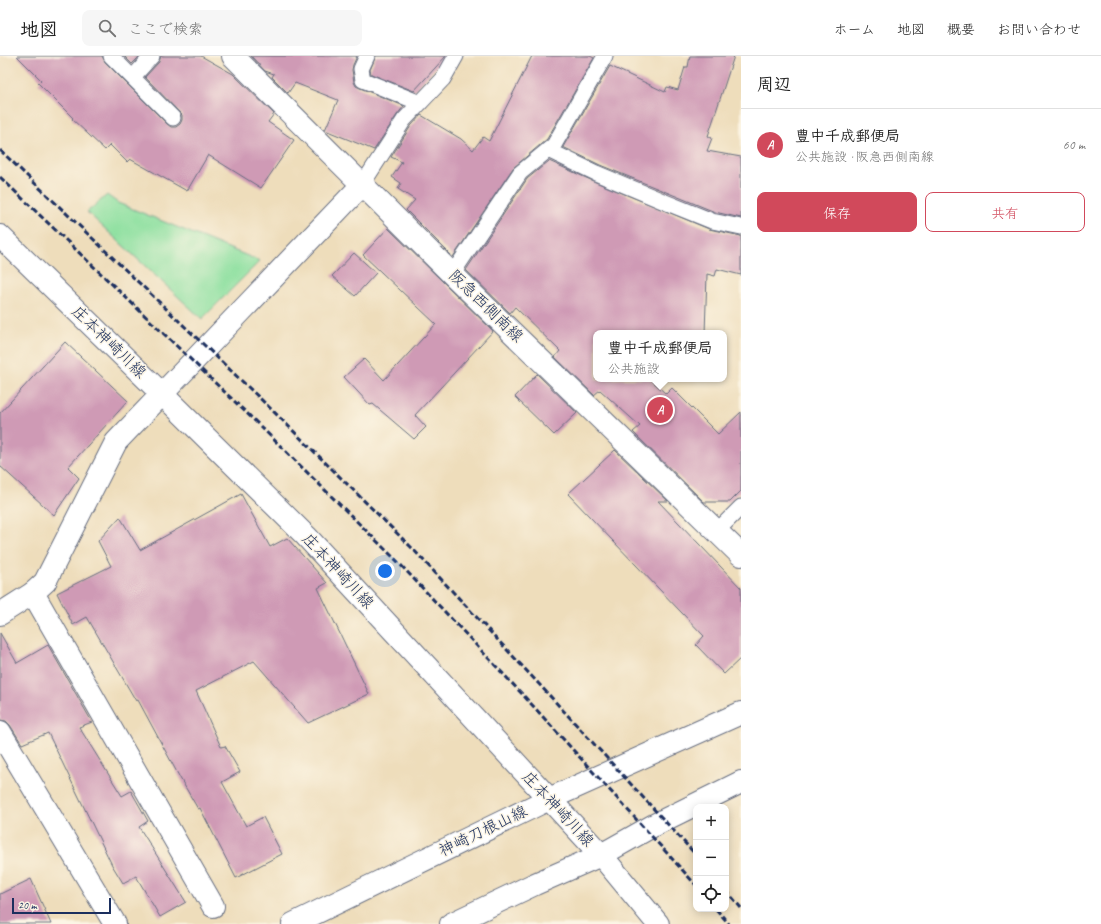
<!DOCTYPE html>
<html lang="ja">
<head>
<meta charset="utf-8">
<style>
	:root { --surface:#fff; --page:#f6f6f6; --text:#222; --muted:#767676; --line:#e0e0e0; --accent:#d1495b }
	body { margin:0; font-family:Caveat,"Klee One",sans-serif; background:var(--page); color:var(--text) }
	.controls { position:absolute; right:12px; bottom:12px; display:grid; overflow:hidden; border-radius:8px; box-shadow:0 2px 10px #0003 }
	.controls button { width:36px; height:36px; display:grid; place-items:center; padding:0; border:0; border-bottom:1px solid var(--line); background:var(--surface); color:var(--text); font:20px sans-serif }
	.scale { position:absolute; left:12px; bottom:10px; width:99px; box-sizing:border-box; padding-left:4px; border:2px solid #1b2f5e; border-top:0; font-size:11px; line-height:14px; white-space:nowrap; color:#1b2f5e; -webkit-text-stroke:3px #fcf5e5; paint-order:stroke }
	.you { position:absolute; left:385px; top:515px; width:14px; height:14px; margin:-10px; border:3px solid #fff; border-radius:50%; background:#1a73e8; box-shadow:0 0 0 6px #1a73e833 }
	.badge { display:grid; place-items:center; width:26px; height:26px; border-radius:50%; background:var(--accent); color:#fff; font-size:13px; font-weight:700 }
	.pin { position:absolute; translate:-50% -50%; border:2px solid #fff; box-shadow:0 1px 4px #0006 }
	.popup { position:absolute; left:593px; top:274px; width:134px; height:52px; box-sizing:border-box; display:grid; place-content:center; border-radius:8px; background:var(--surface); filter:drop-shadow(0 1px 3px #0005); font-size:13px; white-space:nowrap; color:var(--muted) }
	.popup b { font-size:15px; color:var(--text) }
	.popup::after { content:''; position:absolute; left:50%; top:100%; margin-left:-8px; border:8px solid transparent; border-top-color:var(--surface) }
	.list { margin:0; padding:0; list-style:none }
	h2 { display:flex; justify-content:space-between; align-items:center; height:52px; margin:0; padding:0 16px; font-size:17px }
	h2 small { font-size:13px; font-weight:400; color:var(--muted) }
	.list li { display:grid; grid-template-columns:26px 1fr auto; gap:12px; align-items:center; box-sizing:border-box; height:72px; padding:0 16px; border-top:1px solid var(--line) }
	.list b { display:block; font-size:15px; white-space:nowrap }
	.list p { margin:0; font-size:13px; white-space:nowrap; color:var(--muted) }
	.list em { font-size:13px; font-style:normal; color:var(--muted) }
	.actions { display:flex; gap:8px; padding:12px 16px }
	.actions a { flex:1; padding:9px 0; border:1px solid var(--accent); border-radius:8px; text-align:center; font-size:14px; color:var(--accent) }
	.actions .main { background:var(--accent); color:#fff }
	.icon { flex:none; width:22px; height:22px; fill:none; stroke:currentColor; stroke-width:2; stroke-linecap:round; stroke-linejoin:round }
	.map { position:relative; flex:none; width:741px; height:868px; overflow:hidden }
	header { display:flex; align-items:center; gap:24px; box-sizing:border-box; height:56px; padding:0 20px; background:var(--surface); border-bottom:1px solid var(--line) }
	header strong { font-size:19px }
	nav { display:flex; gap:22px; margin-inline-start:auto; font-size:14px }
	.search { width:280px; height:36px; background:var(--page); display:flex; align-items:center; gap:10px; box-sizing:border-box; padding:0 14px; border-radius:8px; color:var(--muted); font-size:15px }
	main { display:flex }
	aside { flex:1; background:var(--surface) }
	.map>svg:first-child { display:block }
</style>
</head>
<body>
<header>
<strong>地図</strong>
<div class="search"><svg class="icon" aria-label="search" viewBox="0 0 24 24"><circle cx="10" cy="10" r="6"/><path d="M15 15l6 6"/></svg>ここで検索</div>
<nav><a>ホーム</a><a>地図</a><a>概要</a><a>お問い合わせ</a></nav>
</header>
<main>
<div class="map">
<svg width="741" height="868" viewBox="0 0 741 868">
	<rect width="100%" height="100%" fill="#fcf5e5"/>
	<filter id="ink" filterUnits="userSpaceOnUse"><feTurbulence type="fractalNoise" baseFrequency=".025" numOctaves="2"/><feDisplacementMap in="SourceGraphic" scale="8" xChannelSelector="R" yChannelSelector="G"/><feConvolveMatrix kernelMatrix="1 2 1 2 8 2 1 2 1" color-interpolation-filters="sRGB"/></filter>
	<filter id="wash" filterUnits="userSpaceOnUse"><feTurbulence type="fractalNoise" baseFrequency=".012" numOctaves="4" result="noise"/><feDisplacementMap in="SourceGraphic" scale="16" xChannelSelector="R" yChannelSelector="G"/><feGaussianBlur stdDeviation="0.9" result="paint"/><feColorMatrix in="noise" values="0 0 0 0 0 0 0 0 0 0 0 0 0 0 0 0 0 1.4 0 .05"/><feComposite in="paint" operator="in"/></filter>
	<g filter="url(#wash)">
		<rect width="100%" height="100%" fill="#edb"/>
		<path fill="#8ee0a0" stroke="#54887f" d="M 107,139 L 118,147 L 260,205 L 202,263 L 87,156 Z"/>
		<g id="blocks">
			<g fill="#cf9ab5">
				<path d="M 17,0 L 102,0 L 105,6 L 167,68 L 171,71 L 176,71 L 180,68 L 182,64 L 182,59 L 179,56 L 145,21 L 159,6 L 161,0 L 201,0 L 233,18 L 274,58 L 268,66 L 294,84 L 261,132 L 208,99 L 187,135 L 130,103 L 127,106 L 110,89 L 105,94 L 72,63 L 73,62 L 38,27 L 41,24 Z"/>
				<path d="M 124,0 L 140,0 L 132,8 Z"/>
				<path d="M 251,0 L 357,0 L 353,9 L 352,14 L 354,26 L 356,30 L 360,32 L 404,50 L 397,59 L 374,94 L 325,74 L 338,44 L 295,27 L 288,37 L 272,21 L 274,18 L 265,15 Z"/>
				<path d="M 376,0 L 446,0 L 414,35 L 371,18 L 370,14 Z"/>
				<path d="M 532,0 L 590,0 L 594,2 L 547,83 L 513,112 L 453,201 L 406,154 L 415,144 L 398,133 L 401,127 L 392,121 L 402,106 L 391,101 L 411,70 L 421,59 L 461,83 L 473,94 L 483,81 L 489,85 Z"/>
				<path d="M 690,0 L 734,0 L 708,80 L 712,82 L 707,95 L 741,101 L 741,162 L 715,156 L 600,109 L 563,91 L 610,10 L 665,36 L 667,31 L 678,34 L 685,11 L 688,11 Z"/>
				<path d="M 549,105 L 593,125 L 709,173 L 741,180 L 741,219 L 717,213 L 715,220 L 707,218 L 705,277 L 596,277 L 596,323 L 650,323 L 666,338 L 672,332 L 718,378 L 741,356 L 741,435 L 730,446 L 704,446 L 633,376 L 640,370 L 600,334 L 594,339 L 555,301 L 560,295 L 515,251 L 510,257 L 466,214 L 527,123 Z"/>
				<path d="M 388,172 L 493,275 L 415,359 L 426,371 L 414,383 L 373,348 L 370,349 L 344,321 L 364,303 L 384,324 L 436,268 L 363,199 Z"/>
				<path d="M 354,197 L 376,217 L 355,240 L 332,220 Z"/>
				<path d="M 65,286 L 128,345 L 68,411 L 79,422 L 54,459 L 0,410 L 0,357 Z"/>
				<path d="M 537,318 L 577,357 L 554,379 L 515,341 Z"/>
				<path d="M 615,394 L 668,445 L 658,445 L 741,532 L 741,602 L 724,618 L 696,589 L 704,580 L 568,438 Z"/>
				<path d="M 241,438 L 270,491 L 287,482 L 327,527 L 318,532 L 369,638 L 308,667 L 254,605 L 196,635 L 221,691 L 225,690 L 240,716 L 222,726 L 246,770 L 263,761 L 282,798 L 236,822 L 200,752 L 198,753 L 180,722 L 138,644 L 136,645 L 87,561 L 73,569 L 57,537 L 111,510 L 98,485 L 120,461 L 140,494 Z"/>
				<path d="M 0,577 L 17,607 L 48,589 L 92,666 L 79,671 L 122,740 L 131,735 L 148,765 L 139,771 L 186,846 L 160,861 L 136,820 L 123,827 L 112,809 L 48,677 L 22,688 L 10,669 L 6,665 L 0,664 Z"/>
				<path d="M 31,823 L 51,868 L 0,868 L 0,838 Z"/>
			</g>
		</g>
	</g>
	<g filter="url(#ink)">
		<use href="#blocks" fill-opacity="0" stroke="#656c7f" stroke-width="1"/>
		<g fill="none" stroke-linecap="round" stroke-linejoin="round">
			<g stroke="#656c7f" stroke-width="17">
				<g id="lane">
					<path d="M 111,0 L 173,62"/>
					<path d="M 367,0 L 361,13 L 363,24 L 420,47"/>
					<path d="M 133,21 L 152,0"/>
					<path d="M 548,94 L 596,117 L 665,146 L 712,165 L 741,171"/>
					<path d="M 362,129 L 404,64 L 443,23 L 456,0"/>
					<path d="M 452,218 L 520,117 L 554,89 L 605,0"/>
					<path d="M 717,475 L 741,451"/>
				</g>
			</g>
			<g stroke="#656c7f" stroke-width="24">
				<g id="street">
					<path d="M 233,0 L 452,218 L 741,499"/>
					<path d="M 33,537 L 213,850"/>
					<path d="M 0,558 L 33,537 L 45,526 L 116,386 L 362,129"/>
					<path d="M 0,676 L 115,868"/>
				</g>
			</g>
			<g stroke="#656c7f" stroke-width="24">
				<g id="secondary">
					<path d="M 0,180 L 162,338 L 306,480 L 601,799 L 658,868"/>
					<path d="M 293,868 L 549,743 L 741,657"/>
					<path d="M 451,868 L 535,828 L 601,799 L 656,768 L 741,726"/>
				</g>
			</g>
			<use href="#lane" stroke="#fff" stroke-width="15"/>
			<use href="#street" stroke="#fff" stroke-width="22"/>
			<use href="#secondary" stroke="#fff" stroke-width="22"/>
			<g stroke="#1b2f5e" stroke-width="3" stroke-dasharray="6 3" stroke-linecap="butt">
				<path d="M 0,94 L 269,351 L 411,491 L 538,627 L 696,799"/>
				<path d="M 0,121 L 255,365 L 397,505 L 524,640 L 696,829"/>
				<path d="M 726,834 L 741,852"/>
				<path d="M 716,853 L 729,868"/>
			</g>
		</g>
	</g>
	<g text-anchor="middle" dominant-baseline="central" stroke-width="3" stroke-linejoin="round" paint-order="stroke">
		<g font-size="16" fill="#1b2f5e" stroke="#fcf5e5">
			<text transform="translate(486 250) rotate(44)">阪急西側南線</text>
			<text transform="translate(109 286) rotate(44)">庄本神崎川線</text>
			<text transform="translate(338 515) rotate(47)">庄本神崎川線</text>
			<text transform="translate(558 753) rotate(47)">庄本神崎川線</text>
			<text transform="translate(483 775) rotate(-26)">神崎刀根山線</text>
		</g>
	</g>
</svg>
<div class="controls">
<button>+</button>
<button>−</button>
<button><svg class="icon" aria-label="locate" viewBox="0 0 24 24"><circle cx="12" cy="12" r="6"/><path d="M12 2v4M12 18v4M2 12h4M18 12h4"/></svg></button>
</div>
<div class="scale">20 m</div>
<div class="you"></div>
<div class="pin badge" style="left:660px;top:354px">A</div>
<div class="popup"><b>豊中千成郵便局</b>公共施設</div>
</div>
<aside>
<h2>周辺<small></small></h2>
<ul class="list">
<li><span class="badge">A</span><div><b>豊中千成郵便局</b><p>公共施設 · 阪急西側南線</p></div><em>60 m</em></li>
</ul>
<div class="actions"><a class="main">保存</a><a>共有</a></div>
</aside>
</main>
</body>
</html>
